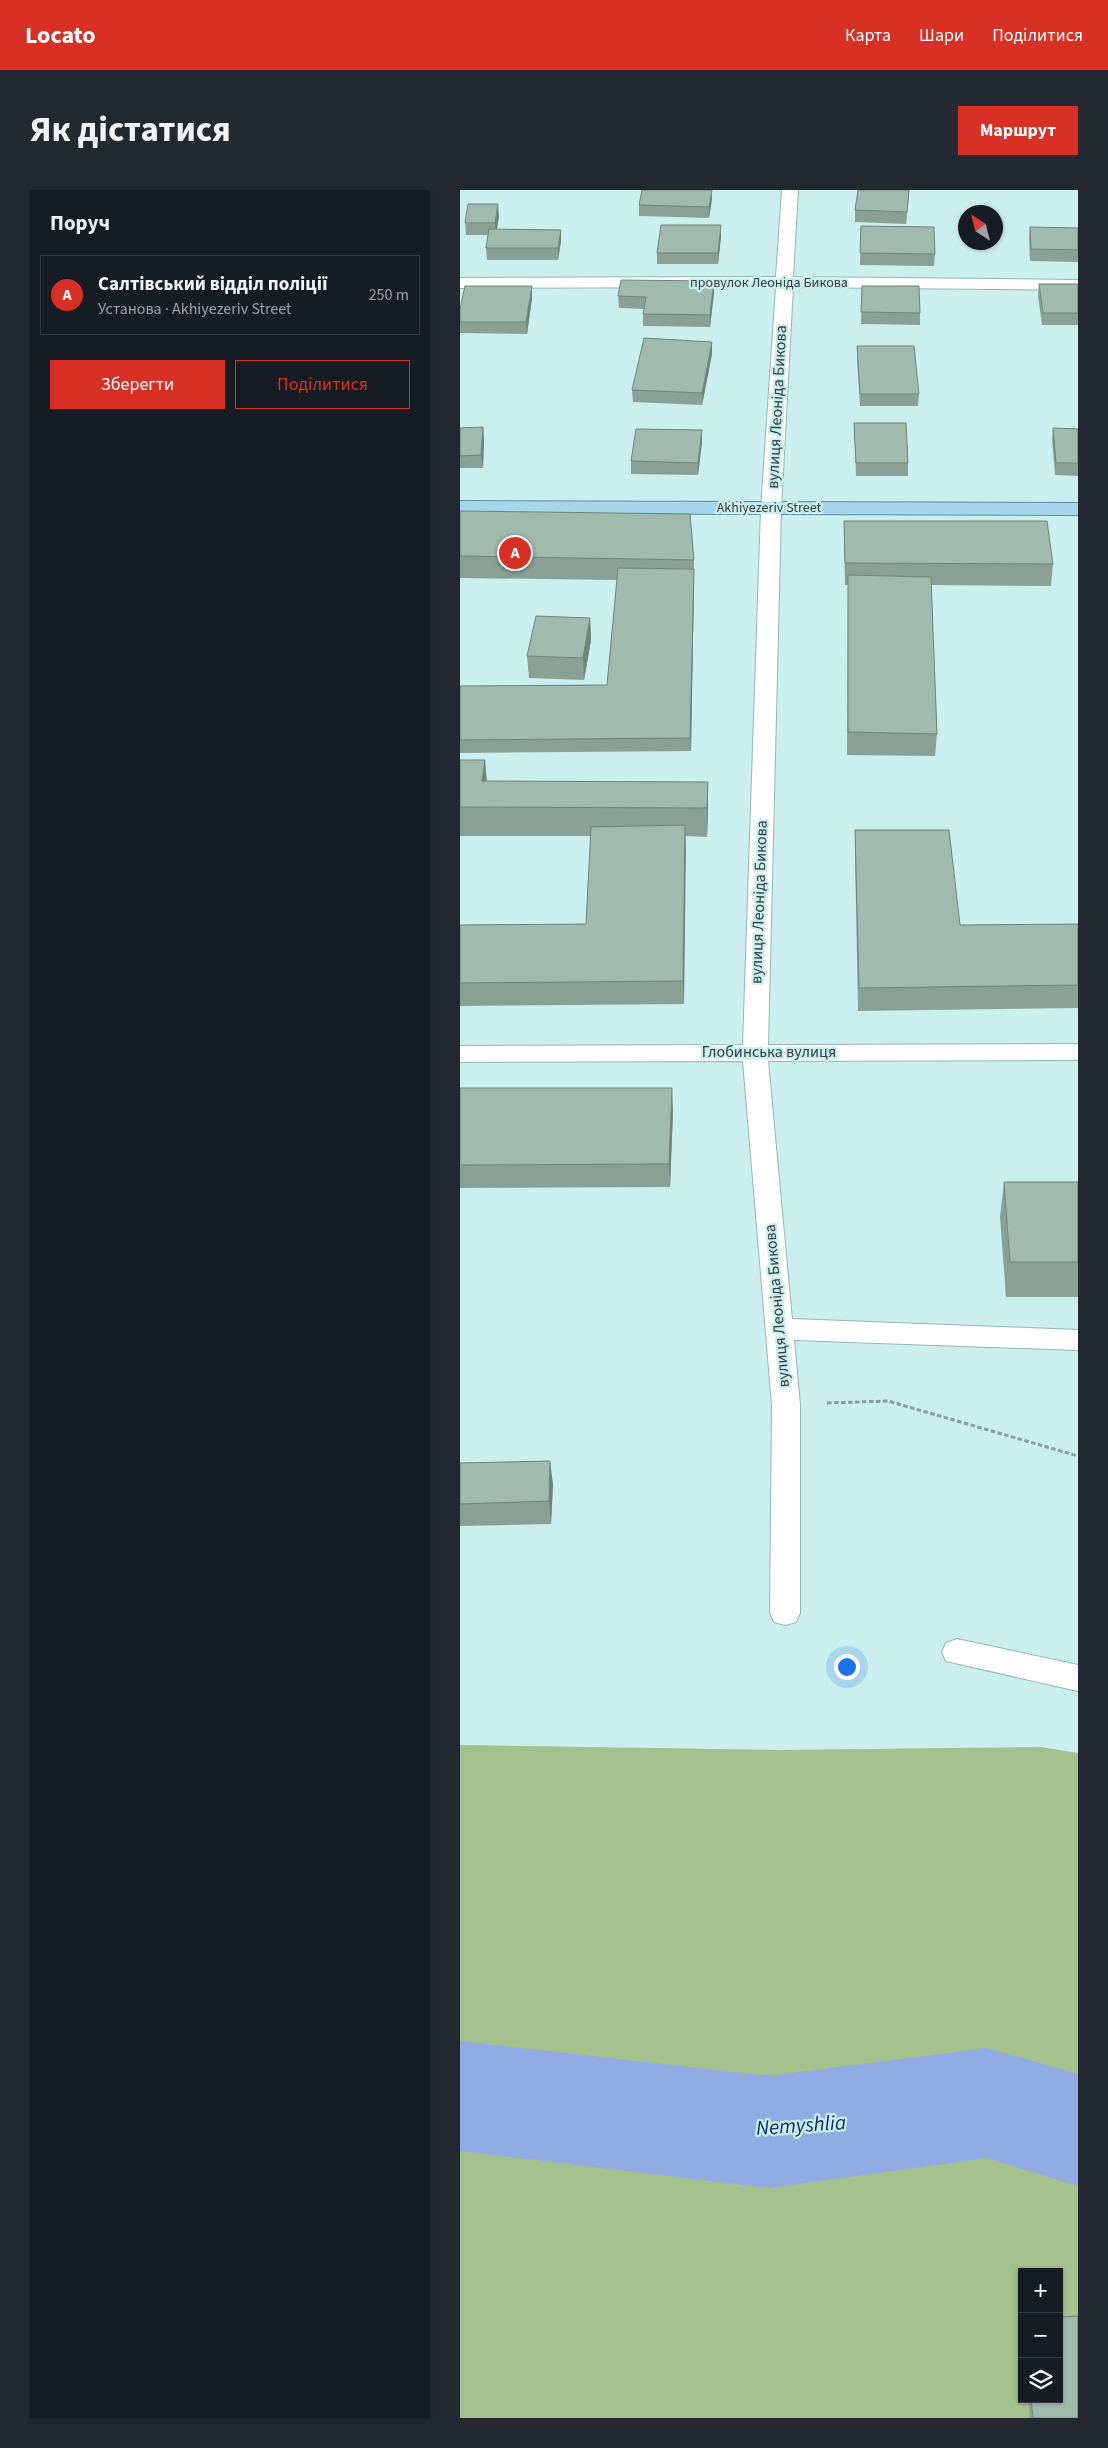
<!DOCTYPE html>
<html lang="uk">
<head>
<meta charset="utf-8">
<style>
	:root { --surface:#171b24; --page:#242831; --text:#f1f3f6; --muted:#9ea1a6; --line:#363941; --accent:#d93025 }
	body { margin:0; font-family:"Source Sans 3",sans-serif; background:var(--page); color:var(--text) }
	.controls { position:absolute; right:15px; bottom:15px; display:grid; overflow:hidden; border-radius:0px; box-shadow:0 1px 4px #0004 }
	.controls button { width:45px; height:45px; display:grid; place-items:center; padding:0; border:0; border-bottom:1px solid var(--line); background:var(--surface); color:var(--text); font:25px sans-serif }
	.compass { position:absolute; left:498px; top:15px; width:45px; height:45px; border-radius:50%; background:var(--surface); box-shadow:0 1px 4px #0004; rotate:324deg }
	.you { position:absolute; left:386px; top:1476px; width:18px; height:18px; margin:-12px; border:4px solid #fff; border-radius:50%; background:#1a73e8; box-shadow:0 0 0 8px #1a73e833 }
	.badge { display:grid; place-items:center; width:32px; height:32px; border-radius:50%; background:var(--accent); color:#fff; font-size:16px; font-weight:700 }
	.pin { position:absolute; translate:-50% -50%; border:2px solid #fff; box-shadow:0 1px 5px #0006 }
	.list { margin:0; padding:0; list-style:none }
	h2 { display:flex; justify-content:space-between; align-items:center; height:65px; margin:0; padding:0 20px; font-size:21px }
	h2 small { font-size:16px; font-weight:400; color:var(--muted) }
	.list li { display:grid; grid-template-columns:32px 1fr auto; gap:15px; align-items:center; box-sizing:border-box; height:80px; margin:0 10px 10px; padding:0 10px; border:1px solid var(--line); border-radius:0px }
	.list b { display:block; font-size:19px; white-space:nowrap }
	.list p { margin:0; font-size:16px; white-space:nowrap; color:var(--muted) }
	.list em { font-size:16px; font-style:normal; color:var(--muted) }
	.actions { display:flex; gap:10px; padding:15px 20px }
	.actions a { flex:1; padding:11px 0; border:1px solid var(--accent); border-radius:0px; text-align:center; font-size:18px; color:var(--accent) }
	.actions .main { background:var(--accent); color:#fff }
	.icon { flex:none; width:28px; height:28px; fill:none; stroke:currentColor; stroke-width:2; stroke-linecap:round; stroke-linejoin:round }
	.map { position:relative; flex:none; width:618px; height:2228px; overflow:hidden; border-radius:0px }
	header { display:flex; align-items:center; gap:30px; box-sizing:border-box; height:70px; padding:0 25px; background:var(--accent); color:#fff }
	header strong { font-size:24px }
	nav { display:flex; gap:28px; margin-inline-start:auto; font-size:18px }
	.intro { display:flex; align-items:center; justify-content:space-between; box-sizing:border-box; height:120px; padding:0 30px }
	h1 { margin:0; font-size:35px }
	.button { padding:12px 22px; border-radius:0px; background:var(--accent); color:#fff; font-size:18px; font-weight:700 }
	main { display:flex; gap:30px; padding:0 30px }
	aside { flex:1; background:var(--surface); border-radius:0px; box-shadow:0 1px 4px #0004 }
	.map>svg:first-child { display:block }
</style>
</head>
<body>
<header>
<strong>Locato</strong>
<nav><a>Карта</a><a>Шари</a><a>Поділитися</a></nav>
</header>
<div class="intro"><h1>Як дістатися</h1><a class="button">Маршрут</a></div>
<main>
<aside>
<h2>Поруч<small></small></h2>
<ul class="list">
<li><span class="badge">A</span><div><b>Салтівський відділ поліції</b><p>Установа · Akhiyezeriv Street</p></div><em>250 m</em></li>
</ul>
<div class="actions"><a class="main">Зберегти</a><a>Поділитися</a></div>
</aside>
<div class="map">
<svg width="618" height="2228" viewBox="0 0 618 2228">
	<rect width="100%" height="100%" fill="#cbefef"/>
	<path fill="#a4c08d" fill-rule="evenodd" d="M 0,1555 L 319,1560 L 581,1557 L 618,1563 L 618,2228 L 0,2228 ZM 562,2082 L 599,2082 L 599,2209 L 562,2209 Z"/>
	<g fill="none" stroke-linecap="round" stroke-linejoin="round">
		<path fill="#90ace3" fill-rule="evenodd" d="M 0,1851 L 309,1886 L 527,1858 L 618,1884 L 618,1996 L 527,1968 L 309,1998 L 0,1961 Z"/>
		<g stroke="#93b5b6" stroke-width="2">
			<g id="minor">
				<path d="M 322,0 L 338,0 L 333,87 L 618,90 L 618,100 L 333,97 L 321,319 L 308,855 L 618,854 L 618,870 L 308,871 L 332,1129 L 618,1140 L 618,1160 L 334,1150 L 340,1215 L 340,1423 L 336,1432 L 325,1435 L 314,1432 L 310,1423 L 312,1215 L 283,871 L 0,872 L 0,856 L 283,855 L 301,319 L 316,97 L 0,98 L 0,88 L 316,87 Z"/>
				<path d="M 497,1449 L 618,1475 L 618,1501 L 486,1471 L 482,1462 L 486,1453 Z"/>
			</g>
		</g>
		<g stroke="#568fa7" stroke-width="2">
			<path id="major" d="M 0,311 L 618,313 L 618,325 L 0,323 Z"/>
		</g>
		<path stroke="#859f9f" stroke-width="3" stroke-dasharray="4.5 2.5" stroke-linecap="butt" d="M 367,1213 L 428,1211 L 618,1266"/>
		<use href="#minor" fill="#fff" fill-rule="evenodd"/>
		<use href="#major" fill="#a5d6ec" fill-rule="evenodd"/>
	</g>
	<g fill="#89a195">
		<path d="M 449,0 L 446,34 L 395,32 L 395,20 Z"/>
		<path d="M 252,9 L 249,28 L 179,26 L 179,15 Z"/>
		<path d="M 39,26 L 37,39 L 101,40 L 101,51 L 98,70 L 27,70 L 26,58 L 28,45 L 6,45 L 5,33 Z"/>
		<path d="M 401,36 L 475,64 L 474,76 L 400,75 Z"/>
		<path d="M 570,37 L 618,38 L 618,72 L 570,71 L 569,49 Z"/>
		<path d="M 261,47 L 258,74 L 197,74 L 197,63 Z"/>
		<path d="M 579,94 L 618,94 L 618,135 L 582,135 L 578,106 Z"/>
		<path d="M 72,96 L 72,108 L 67,144 L 0,143 L 0,119 Z"/>
		<path d="M 402,96 L 460,123 L 460,135 L 401,134 Z"/>
		<path d="M 254,103 L 250,137 L 183,136 L 183,124 L 184,119 L 159,118 L 158,106 Z"/>
		<path d="M 397,156 L 459,204 L 458,216 L 400,216 L 397,168 Z"/>
		<path d="M 252,164 L 242,215 L 173,212 L 172,200 Z"/>
		<path d="M 394,233 L 448,273 L 448,286 L 396,286 Z"/>
		<path d="M 23,237 L 24,249 L 23,278 L 0,278 L 0,238 Z"/>
		<path d="M 593,238 L 618,239 L 618,286 L 595,285 L 592,250 Z"/>
		<path d="M 242,240 L 242,252 L 238,285 L 171,284 L 171,271 Z"/>
		<path d="M 0,321 L 234,370 L 234,392 L 231,561 L 0,563 L 0,496 L 147,495 L 157,390 L 0,388 Z"/>
		<path d="M 384,331 L 593,374 L 591,396 L 471,395 L 477,544 L 475,566 L 387,565 L 388,395 L 385,395 L 384,352 Z"/>
		<path d="M 130,428 L 131,450 L 124,490 L 69,488 L 67,466 Z"/>
		<path d="M 0,570 L 25,570 L 27,591 L 248,592 L 248,620 L 247,647 L 225,646 L 224,814 L 0,816 L 0,735 L 126,734 L 131,646 L 0,646 Z"/>
		<path d="M 395,640 L 500,735 L 618,734 L 618,818 L 398,821 L 395,663 Z"/>
		<path d="M 0,898 L 213,921 L 210,997 L 0,998 Z"/>
		<path d="M 544,992 L 618,992 L 618,1107 L 546,1107 L 540,1027 Z"/>
		<path d="M 0,1273 L 93,1294 L 91,1334 L 0,1336 Z"/>
		<path d="M 562,2131 L 562,2152 L 560,2139 Z"/>
		<path d="M 568,2209 L 599,2209 L 618,2228 L 570,2228 Z"/>
	</g>
	<g fill="#6f8379">
		<path d="M 252,0 L 252,9 L 249,28 L 249,17 Z"/>
		<path d="M 449,0 L 449,5 L 446,34 L 447,22 Z"/>
		<path d="M 38,14 L 39,26 L 36,45 L 35,33 Z"/>
		<path d="M 261,35 L 261,47 L 258,74 L 258,63 Z"/>
		<path d="M 101,40 L 101,51 L 98,70 L 98,58 Z"/>
		<path d="M 254,91 L 254,103 L 250,137 L 250,125 Z"/>
		<path d="M 72,96 L 72,108 L 67,144 L 66,132 Z"/>
		<path d="M 252,152 L 252,164 L 242,215 L 242,203 Z"/>
		<path d="M 23,237 L 24,249 L 23,278 L 21,265 Z"/>
		<path d="M 242,240 L 242,252 L 238,285 L 238,273 Z"/>
		<path d="M 234,379 L 234,392 L 231,561 L 230,548 Z"/>
		<path d="M 130,428 L 131,450 L 124,490 L 123,468 Z"/>
		<path d="M 25,570 L 27,599 L 22,591 Z"/>
		<path d="M 248,592 L 248,620 L 247,647 L 247,618 Z"/>
		<path d="M 225,635 L 226,658 L 224,814 L 223,791 Z"/>
		<path d="M 212,898 L 213,921 L 210,997 L 209,974 Z"/>
		<path d="M 90,1271 L 93,1294 L 91,1334 L 89,1311 Z"/>
	</g>
	<g fill="#9fbbad" stroke="#6f8379">
		<path d="M 182,0 L 252,0 L 249,17 L 179,15 Z"/>
		<path d="M 398,0 L 449,0 L 447,22 L 395,20 Z"/>
		<path d="M 8,14 L 38,14 L 35,33 L 5,33 Z"/>
		<path d="M 201,35 L 261,35 L 258,63 L 197,63 Z"/>
		<path d="M 401,36 L 474,37 L 475,64 L 400,63 Z"/>
		<path d="M 570,37 L 618,38 L 618,60 L 571,59 Z"/>
		<path d="M 29,39 L 101,40 L 98,58 L 26,58 Z"/>
		<path d="M 161,90 L 254,91 L 250,125 L 183,124 L 186,107 L 158,106 Z"/>
		<path d="M 579,94 L 618,94 L 618,123 L 583,123 Z"/>
		<path d="M 5,96 L 72,96 L 66,132 L 0,132 L 0,119 Z"/>
		<path d="M 402,96 L 459,96 L 460,123 L 401,122 Z"/>
		<path d="M 184,148 L 252,152 L 242,203 L 172,200 Z"/>
		<path d="M 397,156 L 454,156 L 459,204 L 400,204 Z"/>
		<path d="M 394,233 L 446,233 L 448,273 L 396,273 Z"/>
		<path d="M 23,237 L 21,265 L 0,266 L 0,238 Z"/>
		<path d="M 593,238 L 618,239 L 618,273 L 596,273 Z"/>
		<path d="M 176,239 L 242,240 L 238,273 L 171,271 Z"/>
		<path d="M 0,321 L 230,324 L 234,370 L 0,366 Z"/>
		<path d="M 384,331 L 587,331 L 593,374 L 385,373 Z"/>
		<path d="M 158,378 L 234,379 L 230,548 L 0,550 L 0,496 L 147,495 Z"/>
		<path d="M 388,385 L 471,387 L 477,544 L 388,542 Z"/>
		<path d="M 76,426 L 130,428 L 123,468 L 67,466 Z"/>
		<path d="M 0,570 L 25,570 L 22,591 L 248,592 L 247,618 L 0,617 Z"/>
		<path d="M 225,635 L 223,791 L 0,793 L 0,735 L 126,734 L 131,637 Z"/>
		<path d="M 395,640 L 489,640 L 500,735 L 618,734 L 618,795 L 399,798 Z"/>
		<path d="M 0,898 L 212,898 L 209,974 L 0,975 Z"/>
		<path d="M 544,992 L 618,992 L 618,1072 L 550,1072 Z"/>
		<path d="M 90,1271 L 89,1311 L 0,1314 L 0,1273 Z"/>
		<path d="M 618,2126 L 618,2228 L 573,2228 L 571,2209 L 599,2209 L 599,2127 Z"/>
	</g>
	<g text-anchor="middle" dominant-baseline="central" stroke-width="4.5" stroke-linejoin="round" paint-order="stroke">
		<g font-size="14" fill="#324040" stroke="#cbefef">
			<text x="309" y="93">провулок Леоніда Бикова</text>
			<text x="309" y="318">Akhiyezeriv Street</text>
		</g>
		<g font-size="16" fill="#324040" stroke="#cbefef">
			<text transform="translate(317 217) rotate(-87)">вулиця Леоніда Бикова</text>
			<text transform="translate(299 712) rotate(-88)">вулиця Леоніда Бикова</text>
			<text x="309" y="862">Глобинська вулиця</text>
			<text transform="translate(317 1116) rotate(-95)">вулиця Леоніда Бикова</text>
		</g>
		<g font-size="21" font-style="italic" fill="#0f2c6b" stroke="#cbefef">
			<text transform="translate(341 1935) rotate(-4)">Nemyshlia</text>
		</g>
	</g>
</svg>
<div class="controls">
<button>+</button>
<button>−</button>
<button><svg class="icon" aria-label="layers" viewBox="0 0 24 24"><path d="M12 4l9 5-9 5-9-5zM3 14l9 5 9-5"/></svg></button>
</div>
<svg class="compass" viewBox="-18 -18 36 36"><path d="M0-13l5 13h-10z" fill="#e53935"/><path d="M0 13l5-13h-10z" fill="#9ea1a6"/></svg>
<div class="you"></div>
<div class="pin badge" style="left:55px;top:363px">A</div>
</div>
</main>
</body>
</html>
